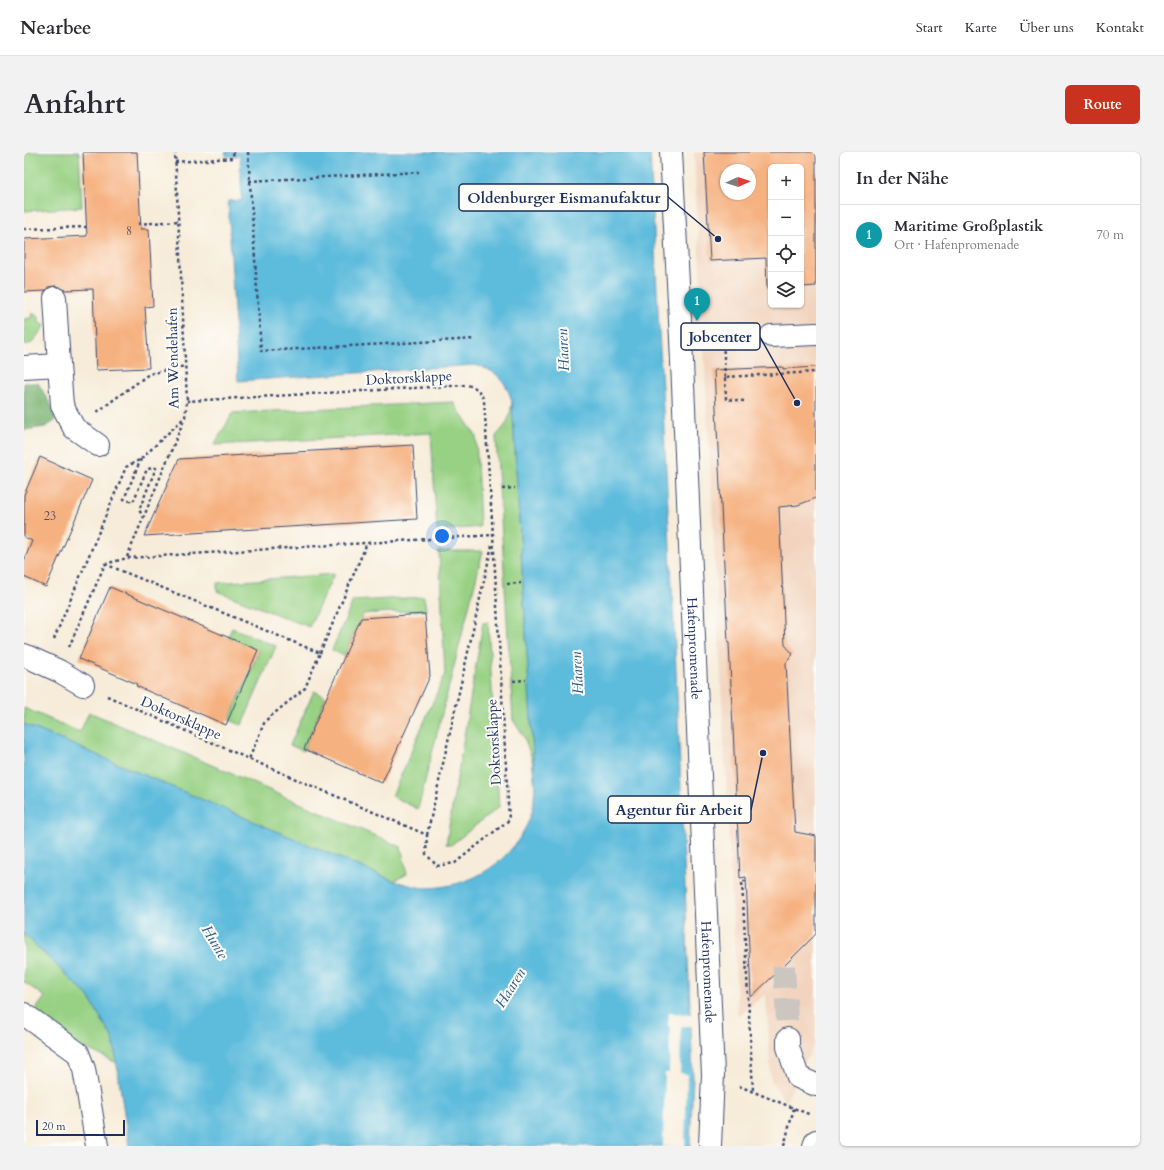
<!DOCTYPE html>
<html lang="de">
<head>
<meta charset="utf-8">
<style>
	:root { --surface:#fff; --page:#f2f2f3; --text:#2b2b33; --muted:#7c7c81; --line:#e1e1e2; --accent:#c8321e }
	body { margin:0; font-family:Cardo,serif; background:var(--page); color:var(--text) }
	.controls { position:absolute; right:12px; top:12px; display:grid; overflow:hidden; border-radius:6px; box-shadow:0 1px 3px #0004 }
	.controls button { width:36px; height:36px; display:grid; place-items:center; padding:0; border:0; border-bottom:1px solid var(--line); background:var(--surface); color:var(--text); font:20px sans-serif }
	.compass { position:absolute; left:696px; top:12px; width:36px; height:36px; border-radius:50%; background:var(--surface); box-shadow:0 1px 3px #0004; rotate:87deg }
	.scale { position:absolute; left:12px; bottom:10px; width:89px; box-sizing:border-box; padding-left:4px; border:2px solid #1b2f5e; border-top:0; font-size:11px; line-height:14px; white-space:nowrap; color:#1b2f5e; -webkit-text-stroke:3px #fdfcf7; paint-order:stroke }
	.you { position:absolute; left:418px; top:384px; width:14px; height:14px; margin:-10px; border:3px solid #fff; border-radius:50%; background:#1a73e8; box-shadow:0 0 0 6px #1a73e833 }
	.badge { display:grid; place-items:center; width:26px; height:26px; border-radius:50%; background:var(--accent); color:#fff; font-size:13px; font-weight:700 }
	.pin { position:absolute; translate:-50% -33px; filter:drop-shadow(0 1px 2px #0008) }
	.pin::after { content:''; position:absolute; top:21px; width:14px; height:12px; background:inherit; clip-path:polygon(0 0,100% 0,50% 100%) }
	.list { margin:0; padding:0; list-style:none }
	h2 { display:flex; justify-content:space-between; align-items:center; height:52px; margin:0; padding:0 16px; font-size:17px }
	h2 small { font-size:13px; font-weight:400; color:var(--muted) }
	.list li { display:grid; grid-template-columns:26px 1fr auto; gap:12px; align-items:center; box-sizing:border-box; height:60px; padding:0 16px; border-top:1px solid var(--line) }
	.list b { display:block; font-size:15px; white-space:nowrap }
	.list p { margin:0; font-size:13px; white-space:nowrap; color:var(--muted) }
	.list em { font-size:13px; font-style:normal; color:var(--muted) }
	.icon { flex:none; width:22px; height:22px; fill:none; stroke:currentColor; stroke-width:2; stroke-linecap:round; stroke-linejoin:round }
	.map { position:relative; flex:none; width:792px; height:994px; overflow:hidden; border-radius:6px }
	header { display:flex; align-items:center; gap:24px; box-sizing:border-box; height:56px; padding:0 20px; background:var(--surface); border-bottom:1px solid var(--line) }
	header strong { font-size:19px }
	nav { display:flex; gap:22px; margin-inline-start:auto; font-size:14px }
	.intro { display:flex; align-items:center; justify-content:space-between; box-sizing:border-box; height:96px; padding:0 24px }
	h1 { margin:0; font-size:28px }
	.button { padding:10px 18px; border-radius:6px; background:var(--accent); color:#fff; font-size:14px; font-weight:700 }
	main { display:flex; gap:24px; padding:0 24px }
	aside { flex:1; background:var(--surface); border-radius:6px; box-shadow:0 1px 3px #0004 }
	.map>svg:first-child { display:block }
</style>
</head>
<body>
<header>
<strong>Nearbee</strong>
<nav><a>Start</a><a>Karte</a><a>Über uns</a><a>Kontakt</a></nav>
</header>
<div class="intro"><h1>Anfahrt</h1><a class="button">Route</a></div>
<main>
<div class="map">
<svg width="792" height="994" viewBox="0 0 792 994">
	<rect width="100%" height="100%" fill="#fdfcf7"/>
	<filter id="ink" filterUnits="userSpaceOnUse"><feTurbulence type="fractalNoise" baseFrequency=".025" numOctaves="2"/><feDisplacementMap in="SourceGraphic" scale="8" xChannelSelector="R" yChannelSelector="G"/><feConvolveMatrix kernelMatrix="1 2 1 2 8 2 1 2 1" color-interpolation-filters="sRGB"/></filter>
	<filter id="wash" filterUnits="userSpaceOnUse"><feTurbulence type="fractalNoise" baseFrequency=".012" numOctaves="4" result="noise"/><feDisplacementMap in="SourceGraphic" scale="16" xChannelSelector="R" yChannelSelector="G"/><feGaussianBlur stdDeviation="0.9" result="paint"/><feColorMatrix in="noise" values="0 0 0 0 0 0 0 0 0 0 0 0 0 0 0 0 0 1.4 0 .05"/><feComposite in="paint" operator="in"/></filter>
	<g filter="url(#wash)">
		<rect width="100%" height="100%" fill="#f7ecd9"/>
		<path fill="#f2d4be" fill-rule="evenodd" d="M 670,0 L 792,0 L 792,889 L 762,949 L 755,941 L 747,928 L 742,842 L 714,864 ZM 747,15 L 777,15 L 777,153 L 747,153 ZM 702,18 L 726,18 L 726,42 L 702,42 Z"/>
		<g fill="#98d184" stroke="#5a8071">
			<path d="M 0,0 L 55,0 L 58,55 L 0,59 Z"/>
			<path d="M 8,161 L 15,165 L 15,171 L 21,173 L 8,191 L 0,193 L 0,167 L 7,166 Z"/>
			<path d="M 488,249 L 511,635 L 508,607 L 500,585 L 489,568 L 472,284 C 484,272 486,266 488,249 Z"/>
			<path d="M 429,250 L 452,284 L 456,375 L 413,379 L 407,281 L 190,293 L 209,261 Z"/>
			<path d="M 415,399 L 459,399 L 394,657 L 368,644 L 421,522 Z"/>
			<path d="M 310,422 L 285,475 L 193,439 L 193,431 Z"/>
			<path d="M 400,445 L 402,458 L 339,462 L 320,504 L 308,498 L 329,449 Z"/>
			<path d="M 464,470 L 475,655 L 427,693 L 422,692 L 459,471 Z"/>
			<path d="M 208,476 L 252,494 L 218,573 L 205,568 L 235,499 L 204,485 Z"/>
			<path d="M 290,539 L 302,545 L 279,599 L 266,593 Z"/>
			<path d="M 0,556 L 56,580 L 65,560 L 377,695 L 383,722 L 370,729 L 0,572 Z"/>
			<path d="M 0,782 L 64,844 L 89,887 L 93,911 L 48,890 L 9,861 L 21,845 L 0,830 Z"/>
		</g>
		<path fill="#7ab372" stroke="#4a7168" d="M 0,231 L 14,231 L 28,255 L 31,269 L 21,275 L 0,278 Z"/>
		<path fill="#5dbbdc" stroke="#3c759d" d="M 201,0 L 626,0 L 651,495 L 669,925 L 666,994 L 105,994 L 89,887 L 64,844 L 0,782 L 0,572 L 370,729 C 379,731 390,735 400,736 C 449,736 490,709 507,663 C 510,655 510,644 511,635 L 488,249 C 481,227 473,219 451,213 L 214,229 L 204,49 L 218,48 L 216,4 L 202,4 Z"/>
		<path fill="#f7ecd9" d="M 645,861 L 668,862 L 668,874 L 657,874 L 656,921 L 663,922 L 661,994 L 639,994 L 641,921 L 645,921 L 646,874 L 644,874 Z"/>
		<g id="blocks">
			<g fill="#f6b180" fill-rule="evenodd">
				<path d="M 59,0 L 113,0 L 117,77 L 125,77 L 129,154 L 121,155 L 125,216 L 72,218 L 69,137 L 41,138 L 36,135 L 31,134 L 24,135 L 21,139 L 0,140 L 0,87 L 63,84 Z"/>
				<path d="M 680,0 L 792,0 L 792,134 L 777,135 L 777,15 L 747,15 L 747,137 L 743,137 L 742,106 L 686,109 ZM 702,18 L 726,18 L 726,42 L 702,42 Z"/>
				<path d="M 759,215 L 759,217 L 792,215 L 792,346 L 774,353 L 755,355 L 761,493 L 769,502 L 762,511 L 771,680 L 792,684 L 792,782 L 760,814 L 727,845 L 722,725 L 716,726 L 705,491 L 704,491 L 690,218 Z"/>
				<path d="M 389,293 L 393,367 L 120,384 L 155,307 Z"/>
				<path d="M 16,305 L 68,328 L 22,435 L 0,425 L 0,409 L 8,389 L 0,385 L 0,343 Z"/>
				<path d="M 86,435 L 234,498 L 202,573 L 112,534 L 113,532 L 55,507 Z"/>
				<path d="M 401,462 L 406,524 L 358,631 L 280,597 L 337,466 Z"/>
			</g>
		</g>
	</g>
	<g filter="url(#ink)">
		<use href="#blocks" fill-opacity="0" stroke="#3c4b70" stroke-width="1"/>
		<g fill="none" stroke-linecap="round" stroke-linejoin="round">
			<path stroke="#cbc6c0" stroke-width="22" stroke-dasharray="22 11" stroke-linecap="butt" d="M 760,814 L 764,887"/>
			<g stroke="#3c4b70" stroke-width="24">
				<g id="minor">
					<path id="s1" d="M 647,0 L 657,187 L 689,923 L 686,994"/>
					<path d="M 31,146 L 35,213"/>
					<path d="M 747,184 L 792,182"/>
					<path d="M 0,215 L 35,213 L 38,253 L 50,276 L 74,293"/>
					<path d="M 0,503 L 35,519 L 59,533"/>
					<path d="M 0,862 L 54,901 L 60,917 L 73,994"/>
					<path d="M 764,887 L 764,895 L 774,925 L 792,933"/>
					<path d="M 790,994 L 792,989"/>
				</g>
			</g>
			<g stroke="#3c4b70" stroke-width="2.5" stroke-dasharray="3 3" stroke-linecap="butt">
				<path d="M 224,0 L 237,199 L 451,187"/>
				<path d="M 151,10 L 208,6 L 210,0"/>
				<path d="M 225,29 L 395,20"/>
				<path d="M 114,72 L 155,69"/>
				<path d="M 0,77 L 62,75"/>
				<path d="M 684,186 L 721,185"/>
				<path d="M 699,186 L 701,225"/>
				<path d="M 720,249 L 702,247 L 701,225 L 792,220"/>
				<path d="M 73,260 L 125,222 L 161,214"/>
				<path d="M 117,307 L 100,347 L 109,350 L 123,317 L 132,316 L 115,358 L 119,364"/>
				<path d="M 478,337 L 491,336"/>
				<path d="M 103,405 L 160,268"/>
				<path d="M 81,412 L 296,501 L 281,536 L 241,569 L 225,607"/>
				<path d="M 483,432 L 497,431"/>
				<path d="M 30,487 L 102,315 L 117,307 L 161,265 L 163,249 L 151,0"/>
				<path d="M 45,495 L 81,412 L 103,406 L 469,383"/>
				<path d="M 296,501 L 343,391"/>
				<path d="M 489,529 L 502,528"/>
				<path d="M 83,544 L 225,607 L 403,683 L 402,702 L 413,714 L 431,711 L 485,668 L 469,383 L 460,249 C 456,239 453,235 442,233 L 163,249"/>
				<path d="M 403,683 L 468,393"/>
				<path d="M 722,729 L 718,729 L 729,939"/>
				<path d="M 715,934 L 787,963"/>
				<path d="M 760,994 L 770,956"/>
			</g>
			<use href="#minor" stroke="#fff" stroke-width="22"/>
		</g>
	</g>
	<g text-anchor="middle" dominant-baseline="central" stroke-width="4" stroke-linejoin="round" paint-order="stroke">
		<g font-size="12" fill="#525066">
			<text x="105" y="79">8</text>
			<text x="26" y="364">23</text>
		</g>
		<g font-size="14" fill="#1b2f5e" stroke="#fdfcf7">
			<text transform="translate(149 206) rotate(-91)">Am Wendehafen</text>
			<text transform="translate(385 226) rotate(-3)">Doktorsklappe</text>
			<text stroke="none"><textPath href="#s1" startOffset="497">Hafenpromenade</textPath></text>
			<text transform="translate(157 566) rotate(24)">Doktorsklappe</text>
			<text transform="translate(470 590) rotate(-93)">Doktorsklappe</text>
			<text stroke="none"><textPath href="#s1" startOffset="821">Hafenpromenade</textPath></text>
		</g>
		<g font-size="15" font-style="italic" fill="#2f5984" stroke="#fdfcf7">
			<text transform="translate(539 198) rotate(-93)">Haaren</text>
			<text transform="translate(553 521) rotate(-93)">Haaren</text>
			<text transform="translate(191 790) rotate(59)">Hunte</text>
			<text transform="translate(486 836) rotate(-58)">Haaren</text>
		</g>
	</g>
	<path fill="none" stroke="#1b2f5e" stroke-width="1.5" d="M694 87L644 45M773 251L736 185M739 601L727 658"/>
	<g fill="#1b2f5e" stroke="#fdfcf7" stroke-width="1.5">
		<circle cx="694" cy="87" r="4"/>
		<circle cx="773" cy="251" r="4"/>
		<circle cx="739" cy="601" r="4"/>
	</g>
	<g fill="#fdfcf7" stroke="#1b2f5e" stroke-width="1.5">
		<rect x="435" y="32" width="209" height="27" rx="4"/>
		<rect x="657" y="171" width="79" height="27" rx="4"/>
		<rect x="584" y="644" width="143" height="27" rx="4"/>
	</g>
	<g font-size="15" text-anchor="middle" font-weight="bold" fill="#1b2f5e">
		<text x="540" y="51">Oldenburger Eismanufaktur</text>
		<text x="696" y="190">Jobcenter</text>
		<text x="655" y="663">Agentur für Arbeit</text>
	</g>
</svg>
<div class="controls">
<button>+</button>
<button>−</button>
<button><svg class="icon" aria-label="locate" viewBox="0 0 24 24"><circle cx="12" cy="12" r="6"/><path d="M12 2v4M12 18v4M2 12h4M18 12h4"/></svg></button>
<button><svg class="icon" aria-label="layers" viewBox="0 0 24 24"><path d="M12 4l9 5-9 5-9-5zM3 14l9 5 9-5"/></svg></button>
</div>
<svg class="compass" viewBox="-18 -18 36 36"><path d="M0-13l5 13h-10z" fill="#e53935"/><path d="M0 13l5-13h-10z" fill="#7c7c81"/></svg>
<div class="scale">20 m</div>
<div class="you"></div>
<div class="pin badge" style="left:673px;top:169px;background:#0f9aa8">1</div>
</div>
<aside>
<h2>In der Nähe<small></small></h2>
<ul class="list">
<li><span class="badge" style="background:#0f9aa8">1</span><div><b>Maritime Großplastik</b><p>Ort · Hafenpromenade</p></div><em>70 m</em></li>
</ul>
</aside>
</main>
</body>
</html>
